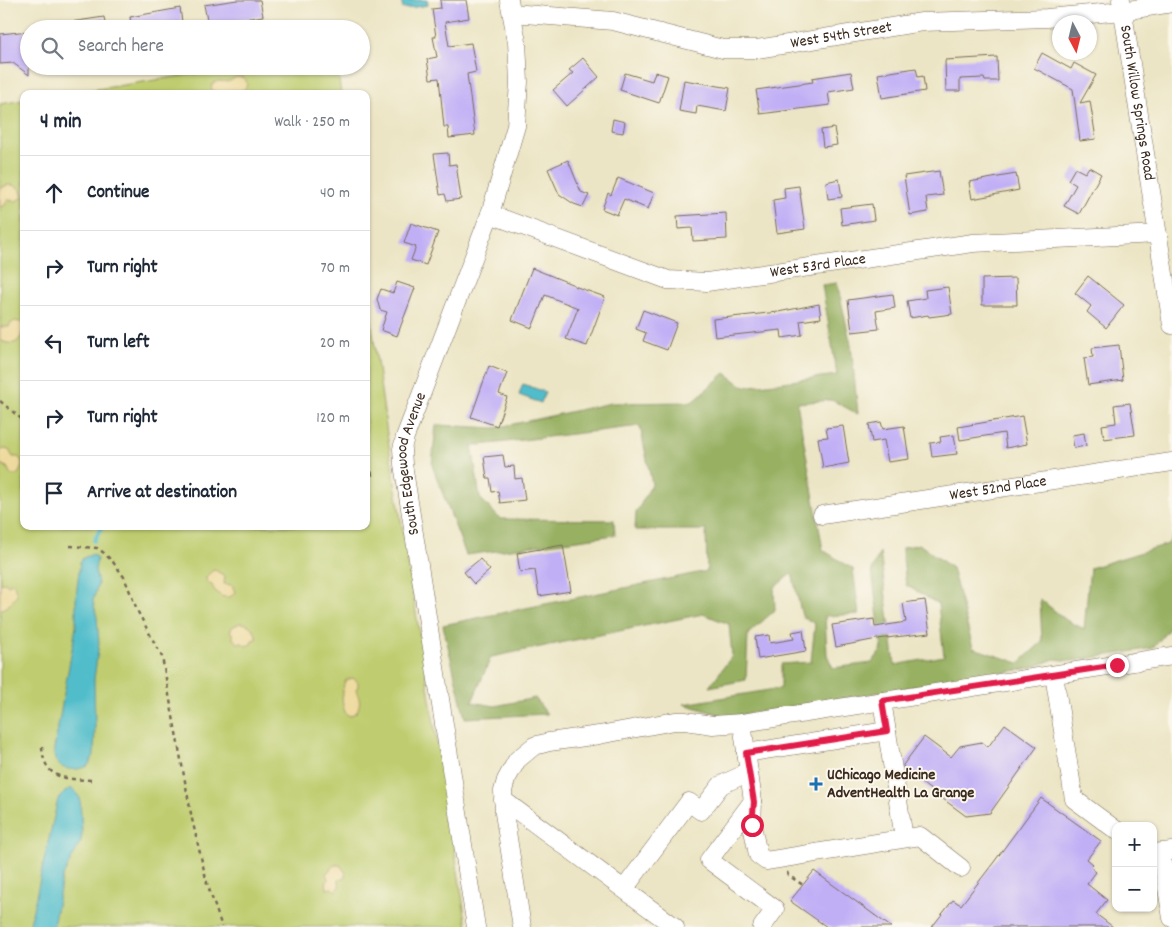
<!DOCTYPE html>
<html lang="en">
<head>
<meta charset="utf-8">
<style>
	:root { --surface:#fff; --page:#f2f2f3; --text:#1f2937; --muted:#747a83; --line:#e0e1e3 }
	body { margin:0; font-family:Dekko,sans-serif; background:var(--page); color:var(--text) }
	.controls { position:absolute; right:15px; bottom:15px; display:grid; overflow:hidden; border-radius:10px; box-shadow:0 1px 4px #0004 }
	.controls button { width:45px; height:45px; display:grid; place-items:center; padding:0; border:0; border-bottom:1px solid var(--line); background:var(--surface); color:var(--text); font:25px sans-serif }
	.compass { position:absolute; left:1052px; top:15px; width:45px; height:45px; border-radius:50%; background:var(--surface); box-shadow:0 1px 4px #0004; rotate:173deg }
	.stop { position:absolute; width:15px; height:15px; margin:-11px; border:4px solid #e11d48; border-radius:50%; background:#fff }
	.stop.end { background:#e11d48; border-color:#fff; box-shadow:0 1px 5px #0008 }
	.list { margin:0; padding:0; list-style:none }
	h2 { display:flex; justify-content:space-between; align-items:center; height:65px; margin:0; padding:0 20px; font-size:21px }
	h2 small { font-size:16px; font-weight:400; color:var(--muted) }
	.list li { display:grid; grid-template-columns:32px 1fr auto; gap:15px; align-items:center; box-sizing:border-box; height:75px; padding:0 20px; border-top:1px solid var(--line) }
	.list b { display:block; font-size:19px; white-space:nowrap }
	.list em { font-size:16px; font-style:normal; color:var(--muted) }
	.icon { flex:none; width:28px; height:28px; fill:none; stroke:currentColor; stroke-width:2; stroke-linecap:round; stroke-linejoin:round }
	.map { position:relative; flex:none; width:1172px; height:927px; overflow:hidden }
	.search { position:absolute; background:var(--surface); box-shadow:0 1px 4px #0004; left:20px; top:20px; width:350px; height:55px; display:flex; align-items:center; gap:12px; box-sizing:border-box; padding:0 18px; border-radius:28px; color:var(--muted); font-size:19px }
	.panel { position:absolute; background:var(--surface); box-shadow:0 1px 4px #0004; left:20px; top:90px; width:350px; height:440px; border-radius:10px }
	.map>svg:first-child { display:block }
</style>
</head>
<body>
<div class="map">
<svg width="1172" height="927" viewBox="0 0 1172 927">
	<rect width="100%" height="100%" fill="#fbf7ec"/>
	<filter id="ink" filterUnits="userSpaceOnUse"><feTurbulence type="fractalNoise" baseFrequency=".02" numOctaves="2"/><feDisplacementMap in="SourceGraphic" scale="10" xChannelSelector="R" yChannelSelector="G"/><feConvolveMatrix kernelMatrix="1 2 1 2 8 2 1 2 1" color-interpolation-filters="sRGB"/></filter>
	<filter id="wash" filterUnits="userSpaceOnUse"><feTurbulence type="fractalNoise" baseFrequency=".0096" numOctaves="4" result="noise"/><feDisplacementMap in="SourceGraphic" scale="20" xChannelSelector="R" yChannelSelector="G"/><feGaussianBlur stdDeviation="1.12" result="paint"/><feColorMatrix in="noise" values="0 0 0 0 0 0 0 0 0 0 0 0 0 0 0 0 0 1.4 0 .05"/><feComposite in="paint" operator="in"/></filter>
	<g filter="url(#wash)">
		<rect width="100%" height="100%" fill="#ece5c5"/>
		<g fill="#bfcd6f" stroke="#7d7c46">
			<path d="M 245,66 L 337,66 L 341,94 L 66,94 Z"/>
			<path d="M 24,100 L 24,526 L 366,526 L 366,282 L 387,434 L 467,927 L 0,927 L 0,104 Z"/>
		</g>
		<path fill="#97b062" stroke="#696d40" d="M 837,283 L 851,345 L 858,414 L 832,400 L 797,403 L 823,550 L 853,569 L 859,614 L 825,616 L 827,655 L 833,668 L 872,663 L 882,649 L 872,570 L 880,552 L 895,665 L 944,656 L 938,604 L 906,585 L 902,548 L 919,544 L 952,568 L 973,648 L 1019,663 L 1042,642 L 1040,599 L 1066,620 L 1084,629 L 1090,568 L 1168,544 L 1172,537 L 1172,625 L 1153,648 L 1072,661 L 1054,659 L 1031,668 L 727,717 L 684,704 L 781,688 L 781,664 L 811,662 L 815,624 L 802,616 L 792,573 L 774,588 L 775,610 L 748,634 L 746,680 L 709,687 L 732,656 L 729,624 L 703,614 L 491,657 L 472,702 L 495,706 L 535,698 L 547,714 L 465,718 L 443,625 L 707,571 L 706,530 L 635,530 L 636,513 L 652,484 L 640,426 L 472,446 L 480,498 L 500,519 L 614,520 L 615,535 L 466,555 L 432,465 L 436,425 L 495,428 L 611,403 L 692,402 L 725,373 L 744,387 L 837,375 L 822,285 Z"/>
		<g fill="#eeda9e" stroke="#94825e">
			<path d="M 236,77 L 242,77 C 248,80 248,85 244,90 L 217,93 L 212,90 L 211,86 C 217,78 222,83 229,81 C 232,81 234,78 236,77 Z"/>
			<path d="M 8,185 C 15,184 22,189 23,197 L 16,201 L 8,200 L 4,206 L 0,207 L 0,188 Z"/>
			<path d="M 15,321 L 24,323 C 24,332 20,346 8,343 C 5,343 3,341 0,341 L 0,327 L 9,327 L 10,324 Z"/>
			<path d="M 4,449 L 9,450 L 13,457 L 18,457 C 25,462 22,469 17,475 L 11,475 L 7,467 L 0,464 L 0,451 Z"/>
			<path d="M 215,570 L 225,576 L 224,584 L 232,585 L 235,592 C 229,603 215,595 212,585 L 207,583 L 206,577 L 212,571 Z"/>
			<path d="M 5,582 L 8,585 L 12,583 L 14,584 L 17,595 L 8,606 L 0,610 L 0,584 Z"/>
			<path d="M 240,623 C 249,623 257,630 256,639 L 252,640 L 252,643 L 247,646 L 242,643 L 238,643 L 233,639 L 233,634 L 230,632 L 232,627 Z"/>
			<path d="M 353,678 L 358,682 L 358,686 L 356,690 C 360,700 361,702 357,712 L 350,716 L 346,714 C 341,705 341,688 346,680 Z"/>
			<path d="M 334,865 L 340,865 L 346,873 L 344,878 L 339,880 C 339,885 341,888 335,891 L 332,888 L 327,889 L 326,882 L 328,879 L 326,874 Z"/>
		</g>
		<g fill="#51bdcb" stroke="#467474">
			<path d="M 401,0 L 427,0 L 428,5 L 403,9 Z"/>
			<path d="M 523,384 L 545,392 L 541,403 L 519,395 Z"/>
			<path d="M 93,554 L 97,559 L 95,570 L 98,584 L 93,601 L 97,617 L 99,643 L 94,679 L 95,726 L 94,755 L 88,766 C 72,773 52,770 54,749 L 76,627 L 76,597 L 80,562 L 83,558 Z"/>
			<path d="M 68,789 L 73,789 L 80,798 L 82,833 L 81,841 L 62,878 L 53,927 L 29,927 L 58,799 Z"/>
		</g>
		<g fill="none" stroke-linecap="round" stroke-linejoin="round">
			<path stroke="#51bdcb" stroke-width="4" d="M 94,541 L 102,526"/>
		</g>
		<g id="blocks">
			<g fill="#c1aff6">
				<path d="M 237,0 L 260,0 L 263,16 L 208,25 L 204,5 Z"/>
				<path d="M 440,0 L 466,0 L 469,18 L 445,22 L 449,46 L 471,43 L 476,72 L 467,74 L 475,135 L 449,138 L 448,127 L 444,127 L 439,78 L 430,79 L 427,59 L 437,57 L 433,37 L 436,37 L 432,9 L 441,8 Z"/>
				<path d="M 180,8 L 183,29 L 132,29 L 130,17 Z"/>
				<path d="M 104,17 L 106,29 L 65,29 L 64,23 Z"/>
				<path d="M 29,31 L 29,75 L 13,63 L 0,64 L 0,34 Z"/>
				<path d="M 1042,53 L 1071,69 L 1074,63 L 1096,75 L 1080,103 L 1090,101 L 1096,139 L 1080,141 L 1073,89 L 1034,68 Z"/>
				<path d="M 997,57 L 998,81 L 985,81 L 984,78 L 960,79 L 960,91 L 946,91 L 945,60 Z"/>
				<path d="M 583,58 L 599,77 L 567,106 L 553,90 L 573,73 L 569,70 Z"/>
				<path d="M 916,68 L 918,77 L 923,76 L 925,91 L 882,98 L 878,74 Z"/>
				<path d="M 655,72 L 668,76 L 659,103 L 620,90 L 625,73 L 652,81 Z"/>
				<path d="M 851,72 L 854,88 L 828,92 L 830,105 L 760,114 L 756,90 L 813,82 L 812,78 Z"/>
				<path d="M 684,80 L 730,88 L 726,111 L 697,106 L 696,114 L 679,111 Z"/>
				<path d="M 613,119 L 625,122 L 623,133 L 611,131 Z"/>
				<path d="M 834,128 L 837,145 L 823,147 L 821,130 Z"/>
				<path d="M 448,153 L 449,165 L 456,164 L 461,199 L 447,201 L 445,194 L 440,195 L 434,154 Z"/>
				<path d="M 568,160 L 581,192 L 589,195 L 583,207 L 574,204 L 559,194 L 548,169 Z"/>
				<path d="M 1089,167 L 1101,174 L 1079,214 L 1064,206 L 1076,185 L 1068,180 L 1075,168 L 1085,173 Z"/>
				<path d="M 939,171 L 943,195 L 926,197 L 928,212 L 910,215 L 904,176 Z"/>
				<path d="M 1016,174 L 1019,190 L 972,199 L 969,182 Z"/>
				<path d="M 618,178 L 654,193 L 648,209 L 624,199 L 617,215 L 602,209 L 608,193 L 611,195 Z"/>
				<path d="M 839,179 L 842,197 L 828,199 L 826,182 Z"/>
				<path d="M 799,186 L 805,229 L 777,233 L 773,200 L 785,198 L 784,188 Z"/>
				<path d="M 872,204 L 874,220 L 842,225 L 840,208 Z"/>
				<path d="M 726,213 L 727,239 L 693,241 L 692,228 L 678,229 L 677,216 Z"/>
				<path d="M 411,223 L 438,232 L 426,265 L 411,260 L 416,247 L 404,243 Z"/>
				<path d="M 532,268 L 574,285 L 574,286 L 605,297 L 587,346 L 566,339 L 578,308 L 545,295 L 532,328 L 512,320 Z"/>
				<path d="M 1088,276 L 1124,305 L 1106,328 L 1087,312 L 1091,306 L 1075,293 Z"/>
				<path d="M 1016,278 L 1017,305 L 982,305 L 982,279 Z"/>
				<path d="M 397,282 L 415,288 L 397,336 L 381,330 L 387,312 L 380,310 L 377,299 L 381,289 L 393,293 Z"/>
				<path d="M 948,287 L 952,314 L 929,317 L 928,315 L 910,318 L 907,301 L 926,298 L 925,290 Z"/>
				<path d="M 893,294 L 895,308 L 876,311 L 879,329 L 852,332 L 848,300 Z"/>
				<path d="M 819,304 L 821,318 L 800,321 L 802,335 L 782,338 L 781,330 L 715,337 L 713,319 L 778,312 Z"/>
				<path d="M 643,310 L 677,323 L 667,350 L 643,341 L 646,333 L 636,329 Z"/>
				<path d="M 1119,345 L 1123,380 L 1088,385 L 1084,358 L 1093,357 L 1092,348 Z"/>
				<path d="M 489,366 L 507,373 L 499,394 L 507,397 L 497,426 L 471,417 Z"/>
				<path d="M 1130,403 L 1135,435 L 1104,439 L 1102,425 L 1116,423 L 1114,405 Z"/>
				<path d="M 1022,416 L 1027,444 L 1006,448 L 1004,433 L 960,440 L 958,427 Z"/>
				<path d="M 881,422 L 883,429 L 904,426 L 909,459 L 888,462 L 884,440 L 872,442 L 869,424 Z"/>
				<path d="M 843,426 L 849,463 L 823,468 L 818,438 L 828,437 L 826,428 Z"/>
				<path d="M 1084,433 L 1086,446 L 1074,448 L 1072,435 Z"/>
				<path d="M 954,435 L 957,454 L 932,457 L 930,443 L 941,442 L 940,437 Z"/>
				<path d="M 503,455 L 505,467 L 514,466 L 515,479 L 522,478 L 525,500 L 500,503 L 498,491 L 492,492 L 490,478 L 487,478 L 484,457 Z"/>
				<path d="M 563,545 L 571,591 L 539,596 L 535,570 L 520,572 L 517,553 Z"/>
				<path d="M 480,559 L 490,570 L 474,584 L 464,572 Z"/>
				<path d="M 925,600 L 930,633 L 877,639 L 836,647 L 832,625 L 874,619 L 875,627 L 906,622 L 903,603 Z"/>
				<path d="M 803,630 L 806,651 L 758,659 L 755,637 L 769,635 L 770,643 L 794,639 L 792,632 Z"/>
				<path d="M 1005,724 L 1037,747 L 990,813 L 966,816 L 904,770 L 903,765 L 924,737 L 951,757 L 960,746 L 982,742 L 988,747 Z"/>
				<path d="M 1041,798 L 1101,841 L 1087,859 L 1093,864 L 1090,867 L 1096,872 L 1087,884 L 1107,900 L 1096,914 L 1113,927 L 932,927 L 953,900 L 961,905 L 994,862 Z"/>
				<path d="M 814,871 L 891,927 L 827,927 L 790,901 Z"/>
			</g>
		</g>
	</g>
	<g filter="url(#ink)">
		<use href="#blocks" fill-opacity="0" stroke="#796b58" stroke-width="1"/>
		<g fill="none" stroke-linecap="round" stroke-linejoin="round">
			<g stroke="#796b58" stroke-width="19">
				<g id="minor">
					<path id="s1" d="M 1121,0 L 1172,325"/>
					<path id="s2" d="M 512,13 L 613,21 L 723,49 L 757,49 L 922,22 L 1047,18 L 1123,11 L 1172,3"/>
					<path id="s3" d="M 490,214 L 668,280 L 707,282 L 973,243 L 1158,234"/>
					<path id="s4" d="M 822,515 L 1172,462"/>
					<path d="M 1054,675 L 1074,799 L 1116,830"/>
					<path d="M 882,701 L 904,838"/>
					<path d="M 742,723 L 753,801 L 752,825 L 758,855 L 766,861 L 920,836 L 961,868"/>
					<path d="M 746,753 L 887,731"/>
					<path d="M 503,800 L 675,927"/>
					<path d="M 753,801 L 709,860 L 775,909 L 762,927"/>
					<path d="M 1153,853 L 1172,851"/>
					<path d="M 1153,858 L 1163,865 L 1172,918"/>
					<path d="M 624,889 L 689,802 L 701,811 L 721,785 L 749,772"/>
					<path id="s5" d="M 476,927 L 403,464 L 402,449 L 405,437 L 490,214 L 516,126 L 519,82 L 517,42 L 509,0"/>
					<path d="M 522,927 L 504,813 L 503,791 L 506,780 L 517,760 L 534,746 L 549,742 L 599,735 L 675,721 L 685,721 L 713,725 L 742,723 L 1172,656"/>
				</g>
			</g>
			<g stroke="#796b58" stroke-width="2.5" stroke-dasharray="4 4" stroke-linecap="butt">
				<path d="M 0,401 L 24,421"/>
				<path d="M 366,466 L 371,470 L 372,475 L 366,482"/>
				<path d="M 70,546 L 97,548 L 104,553 L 113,562 L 124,577 L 138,612 L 162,657 L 192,819 L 207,883 L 222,927"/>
				<path d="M 42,747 C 44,779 64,779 91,780"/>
				<path d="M 787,872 L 788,875 L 803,885"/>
			</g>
			<use href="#minor" stroke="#fff" stroke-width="18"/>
		</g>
	</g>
	<g fill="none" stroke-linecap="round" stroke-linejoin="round" filter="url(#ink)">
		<path stroke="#e11d48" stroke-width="6" d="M 752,825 L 754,802 L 746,753 L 887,731 L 882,701 L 1117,665"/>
	</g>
	<path fill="#1f6fb2" stroke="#fbf7ec" stroke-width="2" d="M813.5 776.5h5v5h5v5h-5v5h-5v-5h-5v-5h5z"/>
	<g text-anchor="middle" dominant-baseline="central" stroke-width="4" stroke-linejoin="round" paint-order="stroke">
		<g font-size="16" fill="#3b2a1e" stroke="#fbf7ec">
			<text stroke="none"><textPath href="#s2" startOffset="334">West 54th Street</textPath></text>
			<text stroke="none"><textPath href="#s1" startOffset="104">South Willow Springs Road</textPath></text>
			<text stroke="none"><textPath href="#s3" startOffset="341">West 53rd Place</textPath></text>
			<text stroke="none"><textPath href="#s5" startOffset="470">South Edgewood Avenue</textPath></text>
			<text stroke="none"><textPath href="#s4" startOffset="178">West 52nd Place</textPath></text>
		</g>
		<g font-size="16" font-weight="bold" fill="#3b2a1e" stroke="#fbf7ec" text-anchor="start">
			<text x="827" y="775">UChicago Medicine<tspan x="827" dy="18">AdventHealth La Grange</tspan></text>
		</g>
	</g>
</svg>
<div class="controls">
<button>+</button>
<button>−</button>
</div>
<svg class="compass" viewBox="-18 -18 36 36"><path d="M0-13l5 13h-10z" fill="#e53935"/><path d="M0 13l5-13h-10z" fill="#747a83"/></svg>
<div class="stop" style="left:752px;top:825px"></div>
<div class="stop end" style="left:1117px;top:665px"></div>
<div class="search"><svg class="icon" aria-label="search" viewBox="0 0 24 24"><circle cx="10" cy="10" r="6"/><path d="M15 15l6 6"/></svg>Search here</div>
<section class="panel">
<h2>4 min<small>Walk · 250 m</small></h2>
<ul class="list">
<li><svg class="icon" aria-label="ahead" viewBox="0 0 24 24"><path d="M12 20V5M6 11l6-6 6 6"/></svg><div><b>Continue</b></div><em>40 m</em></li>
<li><svg class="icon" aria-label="right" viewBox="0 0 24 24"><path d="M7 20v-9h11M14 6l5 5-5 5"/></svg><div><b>Turn right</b></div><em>70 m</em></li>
<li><svg class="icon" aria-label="left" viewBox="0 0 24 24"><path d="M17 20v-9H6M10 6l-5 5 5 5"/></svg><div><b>Turn left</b></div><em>20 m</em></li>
<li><svg class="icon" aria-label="right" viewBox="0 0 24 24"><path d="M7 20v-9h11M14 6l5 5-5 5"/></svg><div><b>Turn right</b></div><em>120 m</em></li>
<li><svg class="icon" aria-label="arrive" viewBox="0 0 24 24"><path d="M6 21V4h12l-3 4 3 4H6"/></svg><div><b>Arrive at destination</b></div></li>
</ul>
</section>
</div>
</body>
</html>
